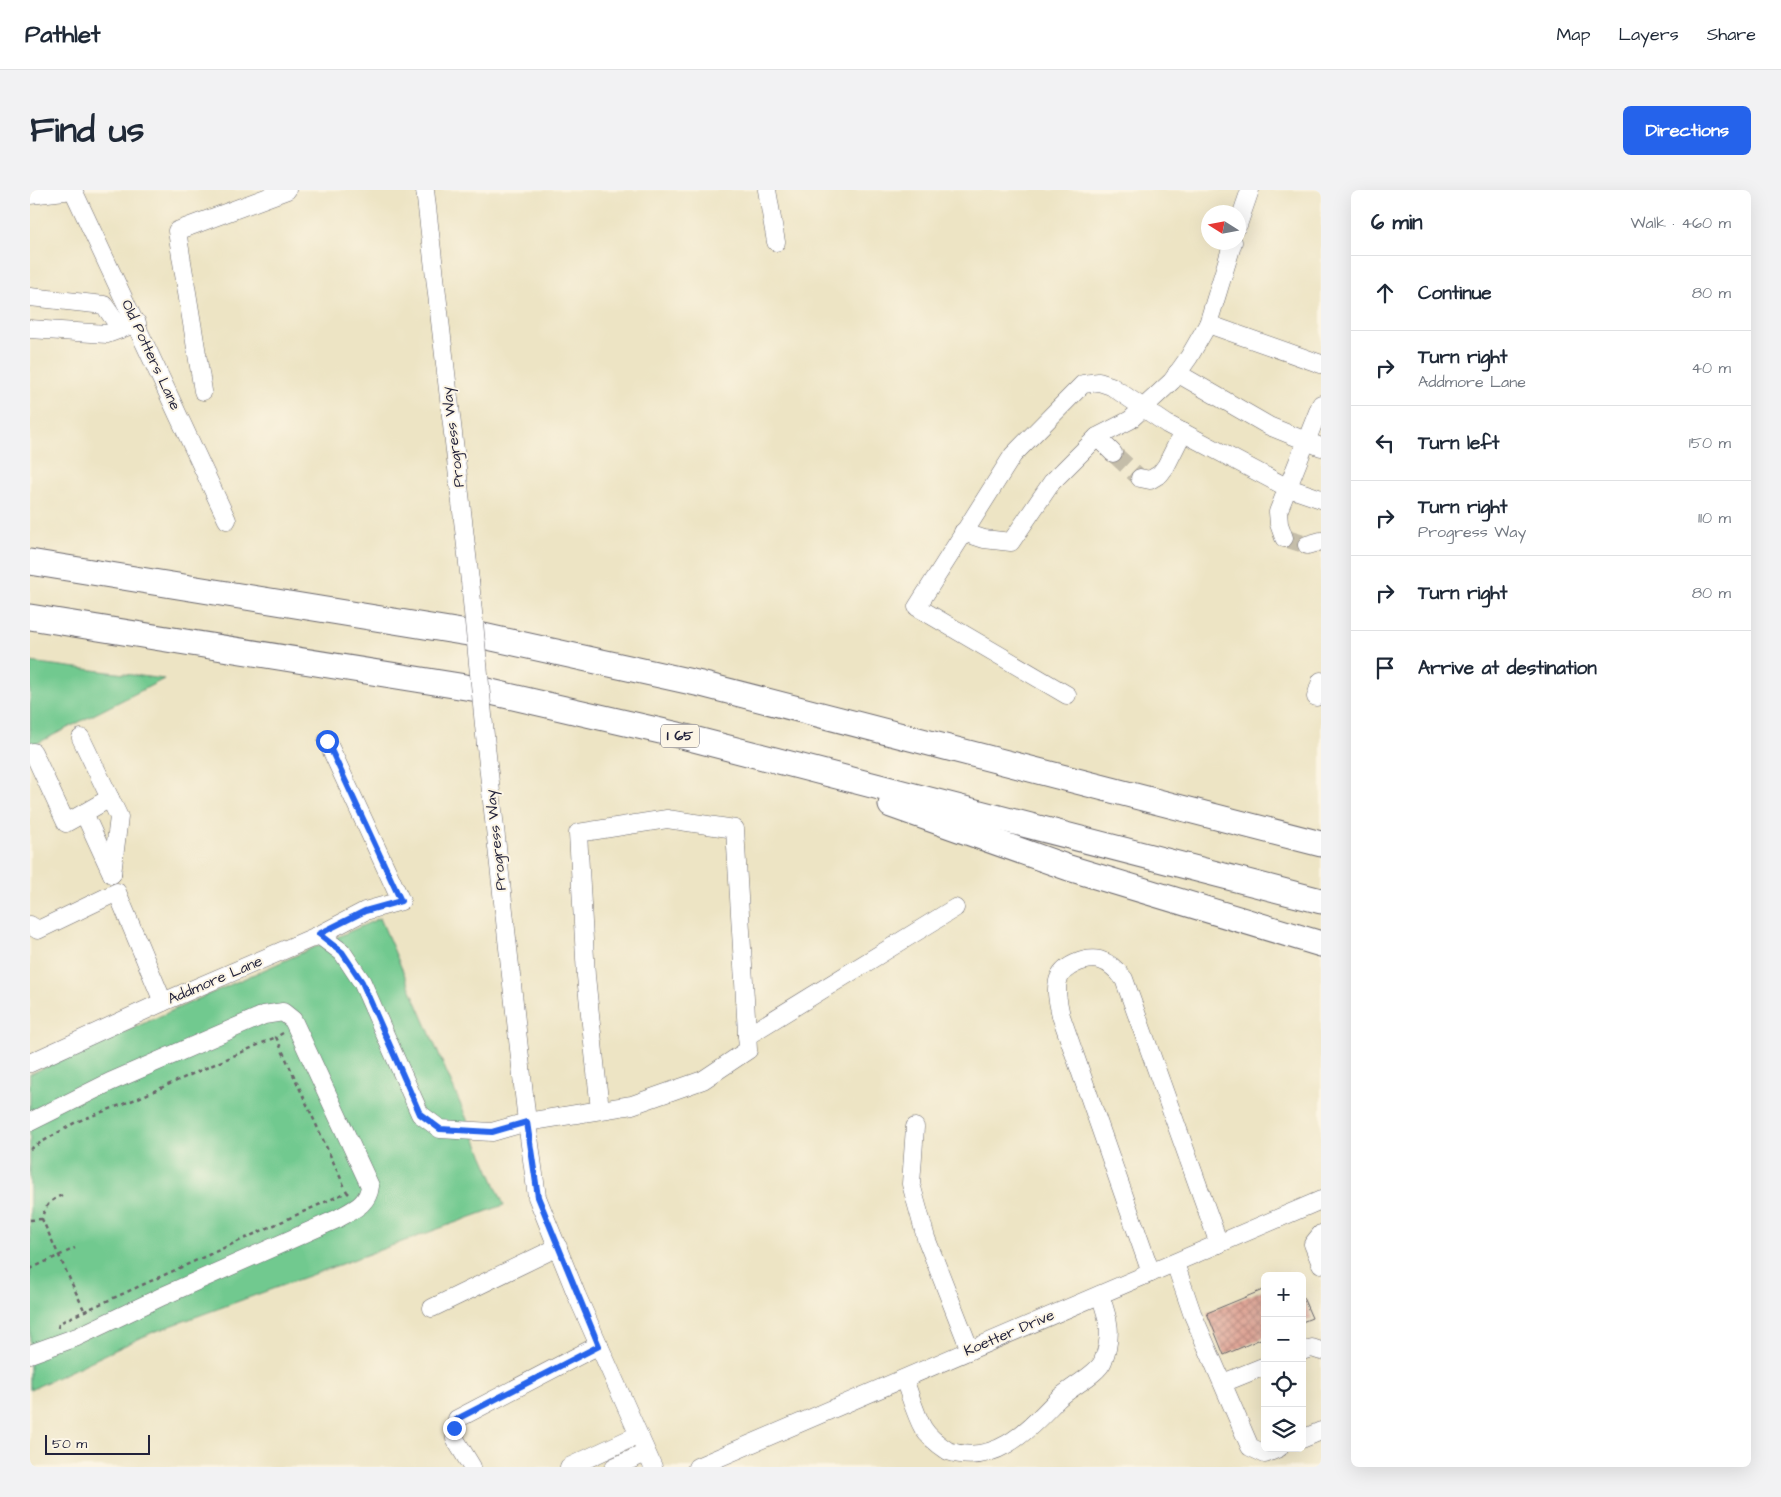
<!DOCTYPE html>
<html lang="en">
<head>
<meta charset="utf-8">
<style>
	:root { --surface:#fff; --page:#f2f2f3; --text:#1f2937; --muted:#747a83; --line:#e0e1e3; --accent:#2563eb }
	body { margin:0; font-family:"Architects Daughter",sans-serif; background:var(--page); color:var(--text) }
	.controls { position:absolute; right:15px; bottom:15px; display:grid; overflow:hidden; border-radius:8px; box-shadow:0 5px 20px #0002 }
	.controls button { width:45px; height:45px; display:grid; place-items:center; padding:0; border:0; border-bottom:1px solid var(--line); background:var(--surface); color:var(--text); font:25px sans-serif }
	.compass { position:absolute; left:1171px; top:15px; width:45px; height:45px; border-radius:50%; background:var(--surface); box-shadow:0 5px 20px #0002; rotate:281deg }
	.scale { position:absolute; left:15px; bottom:12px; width:105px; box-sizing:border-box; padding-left:5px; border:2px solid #22223b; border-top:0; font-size:14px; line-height:18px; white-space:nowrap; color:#22223b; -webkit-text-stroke:4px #fcf5e5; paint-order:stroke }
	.stop { position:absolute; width:15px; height:15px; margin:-11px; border:4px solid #2563eb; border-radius:50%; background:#fff }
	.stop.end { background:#2563eb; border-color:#fff; box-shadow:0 1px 5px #0008 }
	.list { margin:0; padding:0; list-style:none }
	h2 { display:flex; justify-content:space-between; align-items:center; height:65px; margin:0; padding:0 20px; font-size:21px }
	h2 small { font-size:16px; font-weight:400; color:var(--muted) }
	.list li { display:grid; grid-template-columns:32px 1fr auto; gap:15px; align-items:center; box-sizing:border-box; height:75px; padding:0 20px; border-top:1px solid var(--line) }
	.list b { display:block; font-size:19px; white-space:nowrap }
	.list p { margin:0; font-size:16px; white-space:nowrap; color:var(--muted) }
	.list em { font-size:16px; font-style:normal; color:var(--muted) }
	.icon { flex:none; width:28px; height:28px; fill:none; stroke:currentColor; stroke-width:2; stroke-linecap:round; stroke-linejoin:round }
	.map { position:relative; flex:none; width:1291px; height:1277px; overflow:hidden; border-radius:8px }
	header { display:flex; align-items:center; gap:30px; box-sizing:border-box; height:70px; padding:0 25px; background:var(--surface); border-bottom:1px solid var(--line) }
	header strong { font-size:24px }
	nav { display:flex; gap:28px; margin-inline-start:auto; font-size:18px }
	.intro { display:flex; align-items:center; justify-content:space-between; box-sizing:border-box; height:120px; padding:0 30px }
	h1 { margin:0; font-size:35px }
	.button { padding:12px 22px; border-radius:8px; background:var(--accent); color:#fff; font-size:18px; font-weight:700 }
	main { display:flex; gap:30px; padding:0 30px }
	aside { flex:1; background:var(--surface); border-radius:8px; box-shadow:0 5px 20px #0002 }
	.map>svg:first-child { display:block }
</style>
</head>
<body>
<header>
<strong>Pathlet</strong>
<nav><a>Map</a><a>Layers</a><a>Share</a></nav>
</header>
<div class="intro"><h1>Find us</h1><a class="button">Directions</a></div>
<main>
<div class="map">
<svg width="1291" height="1277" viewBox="0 0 1291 1277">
	<defs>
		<pattern id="building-cross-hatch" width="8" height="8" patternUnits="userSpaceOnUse" patternTransform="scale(1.25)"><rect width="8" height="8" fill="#dda092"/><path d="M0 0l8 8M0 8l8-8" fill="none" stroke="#b38278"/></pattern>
	</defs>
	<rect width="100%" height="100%" fill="#fcf5e5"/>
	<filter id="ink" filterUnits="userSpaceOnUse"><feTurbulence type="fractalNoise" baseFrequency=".02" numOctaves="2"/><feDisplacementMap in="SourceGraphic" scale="10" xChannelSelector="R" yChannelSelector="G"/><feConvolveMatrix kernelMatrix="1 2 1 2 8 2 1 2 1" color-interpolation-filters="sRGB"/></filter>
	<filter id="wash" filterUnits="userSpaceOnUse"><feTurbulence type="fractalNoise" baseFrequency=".0096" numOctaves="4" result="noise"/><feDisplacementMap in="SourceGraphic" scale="20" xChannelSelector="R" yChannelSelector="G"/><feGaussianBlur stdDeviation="1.12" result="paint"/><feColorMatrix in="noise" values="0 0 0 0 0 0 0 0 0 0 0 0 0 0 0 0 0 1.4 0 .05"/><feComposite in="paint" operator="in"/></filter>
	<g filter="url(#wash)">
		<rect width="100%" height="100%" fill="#ede4c4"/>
		<g fill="#71c98f" stroke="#4a7665">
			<path d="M 0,472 L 134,489 L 0,557 Z"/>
			<path d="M 350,728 L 474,1015 L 121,1143 L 0,1200 L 0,884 Z"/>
		</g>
		<g id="blocks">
			<g fill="url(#building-cross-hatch)">
				<path d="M 1235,1099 L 1235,1147 L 1194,1165 L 1177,1123 Z"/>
				<path d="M 1272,1105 L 1282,1128 L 1272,1132 Z"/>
			</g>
		</g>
	</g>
	<g filter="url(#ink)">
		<use href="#blocks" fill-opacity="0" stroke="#69666b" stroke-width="1"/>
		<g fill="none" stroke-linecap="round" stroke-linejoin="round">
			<g stroke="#c4bda9" stroke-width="18" stroke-dasharray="18 9" stroke-linecap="butt">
				<path d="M 1083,263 L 1110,288"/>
				<path d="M 1254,348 L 1277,355"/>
			</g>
			<g stroke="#69666b" stroke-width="19">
				<g id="minor">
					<path d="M 395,0 L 440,391"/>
					<path d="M 737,0 L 746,52"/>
					<path d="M 0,5 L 43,0 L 197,330"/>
					<path d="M 1208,35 L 1220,0"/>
					<path d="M 1203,52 L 1178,134 L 1291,174"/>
					<path d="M 0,107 L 74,115 L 91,139"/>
					<path d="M 0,139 L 77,144 L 107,133"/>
					<path d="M 1147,183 L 1239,236 L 1291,257"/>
					<path d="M 173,201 L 147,41 L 257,0"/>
					<path d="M 1067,247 L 1083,263"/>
					<path d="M 1110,288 L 1120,290 L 1130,284 L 1136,276 L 1153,242"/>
					<path d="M 933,342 L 954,349 L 981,352 L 1022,292 L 1067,247 L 1100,230 L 1142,191 L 1159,167 L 1178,134"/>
					<path d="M 1254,348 L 1249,334 L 1248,322 L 1291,214"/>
					<path d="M 1277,355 L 1291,351"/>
					<path d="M 1037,505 L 887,417 L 983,265 L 1053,194 L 1069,192 L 1081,196 L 1137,234 L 1256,297 L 1291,309"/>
					<path d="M 1286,507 L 1291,491"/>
					<path d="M 51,548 L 89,627 L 82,684"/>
					<path d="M 456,556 L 497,932 L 507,1007 L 547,1106 L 623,1277"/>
					<path d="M 3,562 L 36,633 L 54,623 L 82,684"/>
					<path d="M 54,623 L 80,608"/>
					<path d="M 0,735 L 8,740 L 87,702 L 133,812"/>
					<path d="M 289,745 L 312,762 L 332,792 L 390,924 L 410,939 L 462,942 L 497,932 L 602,915 L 673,890 L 718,860 L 705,639 L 637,629 L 548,643 L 556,786 L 570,920"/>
					<path d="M 717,846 L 925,718"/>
					<path d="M 0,873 L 133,812 L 289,745 L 335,721 L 371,711 L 297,551"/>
					<path d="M 0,932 L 80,892 L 234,825 L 253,822 L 263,830 L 340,996 C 338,1015 322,1020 307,1029 L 133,1106 L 47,1147 L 0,1164"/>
					<path d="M 885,937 L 881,994 L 896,1048 L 940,1160"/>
					<path d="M 1291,1044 L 1283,1054 L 1291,1074"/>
					<path d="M 1145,1073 L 1162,1123 L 1220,1257 L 1235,1264 L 1249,1258"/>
					<path d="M 1121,1083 L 1031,826 C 1029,815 1025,803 1028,791 C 1032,776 1055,767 1070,770 C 1080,773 1088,781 1094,789 L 1189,1054"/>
					<path d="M 402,1118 L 528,1057"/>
					<path d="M 1272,1161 L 1282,1158 L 1291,1161"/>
					<path d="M 874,1189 C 880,1204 885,1224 893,1238 C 899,1248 909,1255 918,1261 C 965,1277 998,1240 1027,1210 C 1039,1198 1068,1184 1073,1171 C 1083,1145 1079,1130 1070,1105"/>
					<path d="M 1193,1193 L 1235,1176"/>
					<path d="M 1272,1249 L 1291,1241"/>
					<path d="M 442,1277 L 425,1249 L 427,1229 L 569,1155"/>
					<path d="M 539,1277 L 608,1245"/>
					<path d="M 584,1277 L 616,1263"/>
					<path d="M 667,1277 L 1291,1010"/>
				</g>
			</g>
			<g stroke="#69666b" stroke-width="27">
				<g id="highway">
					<path d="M 0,372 L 444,444 L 671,494 L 1291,654"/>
					<path d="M 0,427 L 448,499 L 648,545 L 1291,711"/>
					<path d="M 861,615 L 1039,678 L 1291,754"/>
				</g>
			</g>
			<g stroke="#69666b" stroke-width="2.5" stroke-dasharray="4 4" stroke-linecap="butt">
				<path d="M 253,843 L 246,847 L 317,1002"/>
				<path d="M 0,959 L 46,932 L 106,909 L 246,847"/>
				<path d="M 32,1005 C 20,1011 14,1016 12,1029 L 55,1122"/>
				<path d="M 0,1030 L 12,1029"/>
				<path d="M 0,1079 L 45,1058"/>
				<path d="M 28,1138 L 29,1134 L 35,1130 L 317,1002 L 319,1004"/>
			</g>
			<use href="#minor" stroke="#fff" stroke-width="18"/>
			<use href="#highway" stroke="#fff" stroke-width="25"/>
			<g stroke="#69666b" stroke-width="19" stroke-linecap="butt">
				<path id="minor-bridge" d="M 440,391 L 456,556"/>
			</g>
			<use href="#minor-bridge" stroke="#fff" stroke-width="18"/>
		</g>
	</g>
	<g fill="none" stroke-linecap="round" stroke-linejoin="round" filter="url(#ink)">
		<path stroke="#2563eb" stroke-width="6" d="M 297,551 L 371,711 L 335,721 L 289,744 L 312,762 L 332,792 L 390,924 L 410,939 L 462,942 L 497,932 L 508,1007 L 569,1156 L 427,1229 L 424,1238"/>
	</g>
	<g text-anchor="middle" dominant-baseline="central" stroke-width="4" stroke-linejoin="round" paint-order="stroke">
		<rect fill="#fcf5e5" stroke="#63616e" stroke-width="1" x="631" y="534.5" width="38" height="23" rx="4"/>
		<g font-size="14" font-weight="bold" fill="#22223b">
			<text x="650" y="546">I 65</text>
		</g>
		<g font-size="15" fill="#22223b" stroke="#fcf5e5">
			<text transform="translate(121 165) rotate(65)">Old Potters Lane</text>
			<text transform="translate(423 247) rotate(-97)">Progress Way</text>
			<text transform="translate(466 650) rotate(-96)">Progress Way</text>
			<text transform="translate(185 790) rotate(-23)">Addmore Lane</text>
			<text transform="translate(979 1143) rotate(-23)">Koetter Drive</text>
		</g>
	</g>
</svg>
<div class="controls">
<button>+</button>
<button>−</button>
<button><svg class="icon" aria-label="locate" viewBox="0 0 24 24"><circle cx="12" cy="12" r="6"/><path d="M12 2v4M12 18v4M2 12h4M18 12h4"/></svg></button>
<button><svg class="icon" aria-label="layers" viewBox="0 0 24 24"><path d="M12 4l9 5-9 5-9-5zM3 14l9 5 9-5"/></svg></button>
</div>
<svg class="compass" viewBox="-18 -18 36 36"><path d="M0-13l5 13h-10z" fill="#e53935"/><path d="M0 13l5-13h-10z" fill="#747a83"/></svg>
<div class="scale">50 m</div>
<div class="stop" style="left:297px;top:551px"></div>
<div class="stop end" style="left:424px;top:1238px"></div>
</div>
<aside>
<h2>6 min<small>Walk · 460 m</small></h2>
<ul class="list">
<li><svg class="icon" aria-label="ahead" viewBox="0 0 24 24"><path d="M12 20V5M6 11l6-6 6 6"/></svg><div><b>Continue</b></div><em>80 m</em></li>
<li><svg class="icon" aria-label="right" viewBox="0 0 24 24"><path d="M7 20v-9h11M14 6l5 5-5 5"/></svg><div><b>Turn right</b><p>Addmore Lane</p></div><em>40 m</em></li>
<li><svg class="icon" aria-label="left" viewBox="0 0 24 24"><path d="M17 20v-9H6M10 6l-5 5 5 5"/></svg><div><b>Turn left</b></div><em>150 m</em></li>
<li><svg class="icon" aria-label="right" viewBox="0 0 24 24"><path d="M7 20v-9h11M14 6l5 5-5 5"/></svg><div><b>Turn right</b><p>Progress Way</p></div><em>110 m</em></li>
<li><svg class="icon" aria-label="right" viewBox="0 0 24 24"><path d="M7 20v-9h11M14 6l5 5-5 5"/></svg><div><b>Turn right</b></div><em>80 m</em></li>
<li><svg class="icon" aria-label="arrive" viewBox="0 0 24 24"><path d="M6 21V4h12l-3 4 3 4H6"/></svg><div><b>Arrive at destination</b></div></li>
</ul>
</aside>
</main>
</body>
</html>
